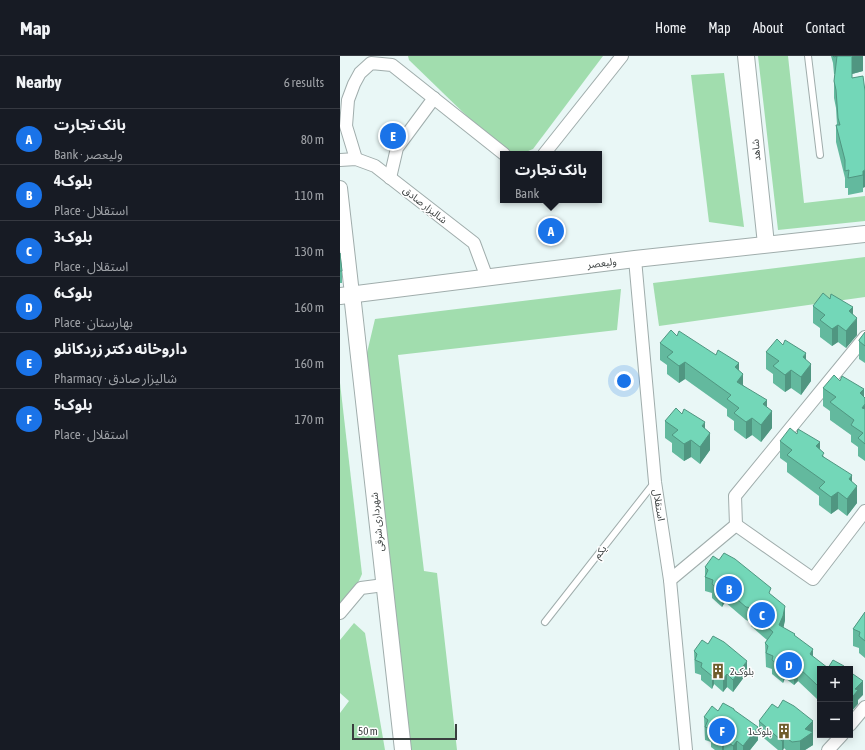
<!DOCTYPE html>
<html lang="en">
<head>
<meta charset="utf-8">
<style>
	:root { --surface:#171b24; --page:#20242c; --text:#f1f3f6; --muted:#9ea1a6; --line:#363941; --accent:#1a73e8 }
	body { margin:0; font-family:"Asap Condensed","Noto Sans Arabic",sans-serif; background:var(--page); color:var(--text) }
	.controls { position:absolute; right:12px; bottom:12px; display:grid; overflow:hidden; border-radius:0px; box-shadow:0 2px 10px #0003 }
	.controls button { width:36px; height:36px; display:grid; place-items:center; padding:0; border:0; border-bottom:1px solid var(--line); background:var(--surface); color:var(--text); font:20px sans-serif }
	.scale { position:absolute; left:12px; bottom:10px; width:105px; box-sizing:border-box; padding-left:4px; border:2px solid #393e3e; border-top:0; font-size:11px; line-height:14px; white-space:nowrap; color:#393e3e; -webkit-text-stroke:3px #fff; paint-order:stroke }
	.you { position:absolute; left:284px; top:325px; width:14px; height:14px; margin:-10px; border:3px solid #fff; border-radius:50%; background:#1a73e8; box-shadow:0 0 0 6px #1a73e833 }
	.badge { display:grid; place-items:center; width:26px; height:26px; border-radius:50%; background:var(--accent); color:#fff; font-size:13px; font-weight:700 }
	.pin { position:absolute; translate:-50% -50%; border:2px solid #fff; box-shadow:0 1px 4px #0006 }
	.popup { position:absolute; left:160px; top:95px; width:102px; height:52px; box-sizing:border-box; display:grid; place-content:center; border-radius:0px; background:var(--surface); filter:drop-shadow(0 1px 3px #0005); font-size:13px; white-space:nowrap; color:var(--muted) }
	.popup b { font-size:15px; color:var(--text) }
	.popup::after { content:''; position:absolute; left:50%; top:100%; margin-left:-8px; border:8px solid transparent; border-top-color:var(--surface) }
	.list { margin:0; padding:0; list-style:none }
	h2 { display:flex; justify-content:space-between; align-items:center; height:52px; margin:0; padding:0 16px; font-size:17px }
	h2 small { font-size:13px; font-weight:400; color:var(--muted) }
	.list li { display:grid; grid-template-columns:26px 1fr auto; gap:12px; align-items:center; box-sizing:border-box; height:56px; padding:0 16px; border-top:1px solid var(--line) }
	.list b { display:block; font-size:15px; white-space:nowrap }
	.list p { margin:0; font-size:13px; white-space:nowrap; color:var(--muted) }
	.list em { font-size:13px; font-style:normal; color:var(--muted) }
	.map { position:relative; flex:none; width:525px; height:694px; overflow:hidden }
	header { display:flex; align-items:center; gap:24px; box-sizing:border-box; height:56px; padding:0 20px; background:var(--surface); border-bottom:1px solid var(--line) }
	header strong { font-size:19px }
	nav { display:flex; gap:22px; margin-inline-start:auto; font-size:14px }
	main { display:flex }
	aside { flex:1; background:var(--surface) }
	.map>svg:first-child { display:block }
</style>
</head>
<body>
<header>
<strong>Map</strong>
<nav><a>Home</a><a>Map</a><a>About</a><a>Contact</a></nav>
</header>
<main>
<aside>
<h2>Nearby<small>6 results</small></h2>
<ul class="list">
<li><span class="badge">A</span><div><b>بانک تجارت</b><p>Bank · ولیعصر</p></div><em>80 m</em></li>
<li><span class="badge">B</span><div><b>بلوک4</b><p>Place · استقلال</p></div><em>110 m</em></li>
<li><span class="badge">C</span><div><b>بلوک3</b><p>Place · استقلال</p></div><em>130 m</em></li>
<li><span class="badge">D</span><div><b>بلوک6</b><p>Place · بهارستان</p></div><em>160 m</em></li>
<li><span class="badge">E</span><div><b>داروخانه دکتر زردکانلو</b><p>Pharmacy · شالیزار صادق</p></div><em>160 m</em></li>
<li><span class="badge">F</span><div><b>بلوک5</b><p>Place · استقلال</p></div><em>170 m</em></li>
</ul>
</aside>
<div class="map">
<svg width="525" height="694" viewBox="0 0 525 694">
	<rect width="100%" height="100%" fill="#e9f7f6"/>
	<g fill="#a1ddae">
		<path d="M 68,0 L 263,0 L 193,93 L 181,98 L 166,98 L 69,4 Z"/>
		<path d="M 418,0 L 448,0 L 464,147 L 525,140 L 525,165 L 438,174 Z"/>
		<path d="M 384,17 L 404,171 L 369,166 L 351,19 Z"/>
		<path d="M 525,201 L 525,241 L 319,270 L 313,227 Z"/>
		<path d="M 281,233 L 277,274 L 58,299 L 84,515 L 97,517 L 117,694 L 70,694 L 26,301 L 35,263 Z"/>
		<path d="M 0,327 L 22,518 L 18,527 L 0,549 Z"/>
		<path d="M 14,567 L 25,577 L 45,694 L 0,694 L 0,657 L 9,645 L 0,637 L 0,584 Z"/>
	</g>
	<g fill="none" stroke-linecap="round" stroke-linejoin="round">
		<g stroke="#a0adac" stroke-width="8">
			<g id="service">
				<path d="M 468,0 L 480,99"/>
				<path d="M 205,566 L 314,427"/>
			</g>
		</g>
		<g stroke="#a0adac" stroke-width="14">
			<g id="minor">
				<path d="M 204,98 L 282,0"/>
				<path d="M 16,103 L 6,70 L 8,44 L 14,28 L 20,17 L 31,7 L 52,9 L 164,98"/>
				<path d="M 0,104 L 16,103 L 35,110 L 134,187 L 147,222"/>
				<path d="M 50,122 L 57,92 L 94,42"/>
				<path d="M 295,203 L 315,426 L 330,524 L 346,694"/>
				<path d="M 396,469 L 395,440 L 525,281"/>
				<path d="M 330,524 L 396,469 L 473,523 L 525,455"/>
				<path d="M 0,557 L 21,532 L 44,529"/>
				<path d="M 510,669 L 525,651"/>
				<path d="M 488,694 L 502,679"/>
			</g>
		</g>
		<g stroke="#a0adac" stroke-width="16">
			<path id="tertiary" d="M 0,132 L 12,238"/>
		</g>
		<g stroke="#a0adac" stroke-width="18">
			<g id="secondary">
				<path d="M 406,0 L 426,188"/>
				<path d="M 12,238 L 63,694"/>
				<path d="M 0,240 L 295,203 L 525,178"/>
			</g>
		</g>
		<use href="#service" stroke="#fff" stroke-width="6"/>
		<use href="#minor" stroke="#fff" stroke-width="12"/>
		<use href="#tertiary" stroke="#fff" stroke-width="14"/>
		<use href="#secondary" stroke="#fff" stroke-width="16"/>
	</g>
	<g fill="#63b99e">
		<path d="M 491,0 L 523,0 L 523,15 L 512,18 L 512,22 L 523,20 L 523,136 L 508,139 L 508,132 L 505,132 L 505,122 L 496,86 L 496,69 L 497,69 L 496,52 L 494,42 L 494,25 L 495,18 L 494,18 L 493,7 Z"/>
		<path d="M 0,197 L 2,215 L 2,227 L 0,227 Z"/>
		<path d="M 473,250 L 513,258 L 517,279 L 506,292 L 498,286 L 492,290 L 480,281 L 480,272 L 473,267 Z"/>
		<path d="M 525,276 L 525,307 L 519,303 L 519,284 Z"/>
		<path d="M 337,280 L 399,314 L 403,329 L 427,351 L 432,372 L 421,386 L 412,379 L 406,383 L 394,374 L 394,365 L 387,360 L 387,353 L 345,323 L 339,327 L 327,318 L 327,309 L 320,304 L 320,287 Z"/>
		<path d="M 443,289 L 466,304 L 471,325 L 461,339 L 451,332 L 445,336 L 433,327 L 433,318 L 426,313 L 426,296 Z"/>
		<path d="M 500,325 L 525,342 L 525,405 L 518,400 L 518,391 L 511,386 L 511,379 L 490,364 L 490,355 L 483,350 L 483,332 Z"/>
		<path d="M 342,358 L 365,373 L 370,394 L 360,408 L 351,401 L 344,405 L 332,396 L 332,387 L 325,382 L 325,365 Z"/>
		<path d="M 457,378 L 480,393 L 484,401 L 512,426 L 517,447 L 507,460 L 498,453 L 491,458 L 479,449 L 479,440 L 447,416 L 447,407 L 440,402 L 440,385 Z"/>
		<path d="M 365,511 L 431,539 L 445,564 L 443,572 L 455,580 L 473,601 L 488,612 L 504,610 L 480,613 L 480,644 L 477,643 L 458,625 L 454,629 L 445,622 L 443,627 L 432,618 L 432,613 L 426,611 L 425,587 L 427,584 L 411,570 L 411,566 L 406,564 L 385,546 L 382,551 L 372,542 L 372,537 L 365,535 Z"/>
		<path d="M 525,556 L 525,602 L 519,597 L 519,592 L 513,590 L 513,573 Z"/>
		<path d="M 354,595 L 407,617 L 393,636 L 387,631 L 383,636 L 374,628 L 372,633 L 361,624 L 361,619 L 355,617 Z"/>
		<path d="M 394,654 L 418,684 L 410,694 L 375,694 L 371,691 L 371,686 L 365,684 L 364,661 L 378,655 Z"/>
		<path d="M 419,665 L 473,676 L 473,689 L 465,694 L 446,694 L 444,692 L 443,694 L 438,694 L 419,678 Z"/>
	</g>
	<g fill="#509681">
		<path d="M 514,0 L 523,0 L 523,15 L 512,18 L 512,1 Z"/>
		<path d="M 525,114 L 525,131 L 523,132 L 523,136 L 523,115 Z"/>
		<path d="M 513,251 L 513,267 L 517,262 L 517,279 L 506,292 L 506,275 L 509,255 Z"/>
		<path d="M 498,269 L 498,286 L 492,290 L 492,273 Z"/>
		<path d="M 466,297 L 466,314 L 471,308 L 471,325 L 461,339 L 461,321 L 463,301 Z"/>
		<path d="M 345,306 L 345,323 L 339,327 L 339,310 Z"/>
		<path d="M 399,307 L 399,323 L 403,318 L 403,335 L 397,343 L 395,311 Z"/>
		<path d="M 451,314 L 451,332 L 445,336 L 445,319 Z"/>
		<path d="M 524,333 L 524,350 L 525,348 L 525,365 L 520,337 Z"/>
		<path d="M 427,344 L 427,361 L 432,355 L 432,372 L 421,386 L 421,369 L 423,348 Z"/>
		<path d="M 412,362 L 412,379 L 406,383 L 406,366 Z"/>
		<path d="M 365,366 L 365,383 L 370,377 L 370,394 L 360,408 L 360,391 L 362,370 Z"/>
		<path d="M 351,384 L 351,401 L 344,405 L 344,388 Z"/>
		<path d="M 480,386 L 480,403 L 476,390 Z"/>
		<path d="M 512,419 L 512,435 L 517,430 L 517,447 L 507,460 L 507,443 L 509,423 Z"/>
		<path d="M 498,436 L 498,453 L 491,458 L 491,441 Z"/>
		<path d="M 385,533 L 385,546 L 382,551 L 382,537 Z"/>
		<path d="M 445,550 L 445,564 L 443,574 L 439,569 Z"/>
		<path d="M 473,593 L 473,607 L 470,598 Z"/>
		<path d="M 407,605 L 407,617 L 393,636 L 393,624 Z"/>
		<path d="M 445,608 L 445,622 L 443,627 L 443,613 Z"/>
		<path d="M 458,611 L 458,625 L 454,629 L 454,616 Z"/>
		<path d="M 374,616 L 374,628 L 372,633 L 372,620 Z"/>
		<path d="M 387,618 L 387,631 L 383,636 L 383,623 Z"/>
		<path d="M 523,625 L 523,639 L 518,644 L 518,648 L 510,657 L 510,644 L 515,633 Z"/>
		<path d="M 473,665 L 473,689 L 465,694 L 460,694 L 460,685 L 465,673 Z"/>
		<path d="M 418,671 L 418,684 L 410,694 L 403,694 L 403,690 Z"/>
		<path d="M 444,680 L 444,692 L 443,694 L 442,694 L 442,685 Z"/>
		<path d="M 384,683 L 384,694 L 382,694 L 382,687 Z"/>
		<path d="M 397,685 L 397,694 L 393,694 L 393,690 Z"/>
	</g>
	<g fill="#73d7b8" stroke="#509681">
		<path d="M 493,0 L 514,0 L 512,1 L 512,22 L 523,20 L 525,35 L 525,114 L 523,115 L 523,119 L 508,122 L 509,114 L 505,115 L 505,104 L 496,69 L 500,69 L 498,62 L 496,34 L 494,25 L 497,0 L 494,1 Z"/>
		<path d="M 0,197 L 2,215 L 0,215 Z"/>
		<path d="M 483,237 L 490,243 L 491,238 L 513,251 L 509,255 L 517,262 L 506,275 L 498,269 L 492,273 L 480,264 L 485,259 L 473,250 Z"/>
		<path d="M 331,274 L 337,280 L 339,275 L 376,299 L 378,294 L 399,307 L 395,311 L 403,318 L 397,326 L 427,344 L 423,348 L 432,355 L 421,369 L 412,362 L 406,366 L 394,357 L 399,352 L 387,343 L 391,339 L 345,306 L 339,310 L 327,301 L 333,296 L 320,287 Z"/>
		<path d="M 525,276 L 525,290 L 519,285 L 519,284 Z"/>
		<path d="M 437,283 L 443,289 L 445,284 L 466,297 L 463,301 L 471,308 L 461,321 L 451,314 L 445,319 L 433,310 L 439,305 L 426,296 Z"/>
		<path d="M 494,319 L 500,325 L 502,320 L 524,333 L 520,337 L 525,342 L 525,348 L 522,352 L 525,353 L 525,388 L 518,382 L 523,377 L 511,369 L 514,364 L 490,346 L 496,341 L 483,332 Z"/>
		<path d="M 336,352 L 342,358 L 344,353 L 365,366 L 362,370 L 370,377 L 360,391 L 351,384 L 344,388 L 332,379 L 338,374 L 325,365 Z"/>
		<path d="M 450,372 L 457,378 L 458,373 L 480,386 L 476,390 L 484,397 L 482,400 L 512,419 L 509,423 L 517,430 L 507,443 L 498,436 L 491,441 L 479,432 L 485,426 L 447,399 L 452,394 L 440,385 Z"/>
		<path d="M 384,497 L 395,503 L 431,532 L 429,537 L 445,550 L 443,560 L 439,569 L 455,578 L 454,579 L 473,593 L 470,598 L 488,612 L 493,604 L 504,610 L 503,611 L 506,613 L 480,613 L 480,630 L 477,629 L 458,611 L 454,616 L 445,608 L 443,613 L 432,604 L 433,600 L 426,597 L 428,590 L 425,587 L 433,576 L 411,557 L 412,552 L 406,551 L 385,533 L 382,537 L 372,528 L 373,524 L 365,521 L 368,514 L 365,511 L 373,500 L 379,504 Z"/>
		<path d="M 525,556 L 525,585 L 519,580 L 520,576 L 513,573 Z"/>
		<path d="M 373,580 L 384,586 L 407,605 L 393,624 L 387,618 L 383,623 L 374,616 L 372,620 L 361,611 L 362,607 L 355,604 L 357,598 L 354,595 L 362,584 L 368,588 Z"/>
		<path d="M 510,616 L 523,625 L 515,633 L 518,634 L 510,644 Z"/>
		<path d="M 443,644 L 454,650 L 473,665 L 465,673 L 473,676 L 460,685 L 452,686 L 444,680 L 442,685 L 419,665 L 432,648 L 438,652 Z"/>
		<path d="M 383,647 L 394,653 L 394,654 L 418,671 L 403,690 L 397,685 L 393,690 L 384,683 L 382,687 L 371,678 L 373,674 L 365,671 L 368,664 L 364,661 L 372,650 L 378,655 Z"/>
	</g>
	<defs>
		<g id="building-bare" transform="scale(1.2)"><path d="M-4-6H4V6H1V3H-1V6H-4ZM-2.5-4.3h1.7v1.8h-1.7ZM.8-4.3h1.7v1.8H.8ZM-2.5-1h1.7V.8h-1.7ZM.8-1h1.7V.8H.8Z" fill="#6f5d2b" stroke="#fff" stroke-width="2.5" paint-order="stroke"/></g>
	</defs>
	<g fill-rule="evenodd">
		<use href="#building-bare" x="378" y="615"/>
		<use href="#building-bare" x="444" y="675"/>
	</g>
	<g text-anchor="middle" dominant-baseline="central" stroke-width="3" stroke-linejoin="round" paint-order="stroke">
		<g font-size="10" fill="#393e3e" stroke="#fff">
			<text transform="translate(416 94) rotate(-96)">شاهد</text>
			<text transform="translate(85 149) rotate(38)">شالیزار صادق</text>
			<text transform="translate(262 207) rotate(-7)">ولیعصر</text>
			<text transform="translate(319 449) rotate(81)">استقلال</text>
			<text transform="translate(37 466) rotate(-96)">شهرداری شرقی</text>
			<text transform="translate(260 496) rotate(-52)">یکم</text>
		</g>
		<g font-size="10" fill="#393e3e" stroke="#fff" text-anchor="start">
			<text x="390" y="615">بلوک2</text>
			<text x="432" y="675" text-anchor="end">بلوک1</text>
		</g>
	</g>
</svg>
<div class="controls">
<button>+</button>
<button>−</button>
</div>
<div class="scale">50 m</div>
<div class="you"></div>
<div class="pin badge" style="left:211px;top:175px">A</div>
<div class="popup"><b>بانک تجارت</b>Bank</div>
<div class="pin badge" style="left:389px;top:533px">B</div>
<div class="pin badge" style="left:422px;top:559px">C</div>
<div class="pin badge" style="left:449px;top:609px">D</div>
<div class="pin badge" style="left:53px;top:80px">E</div>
<div class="pin badge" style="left:382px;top:675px">F</div>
</div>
</main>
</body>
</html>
